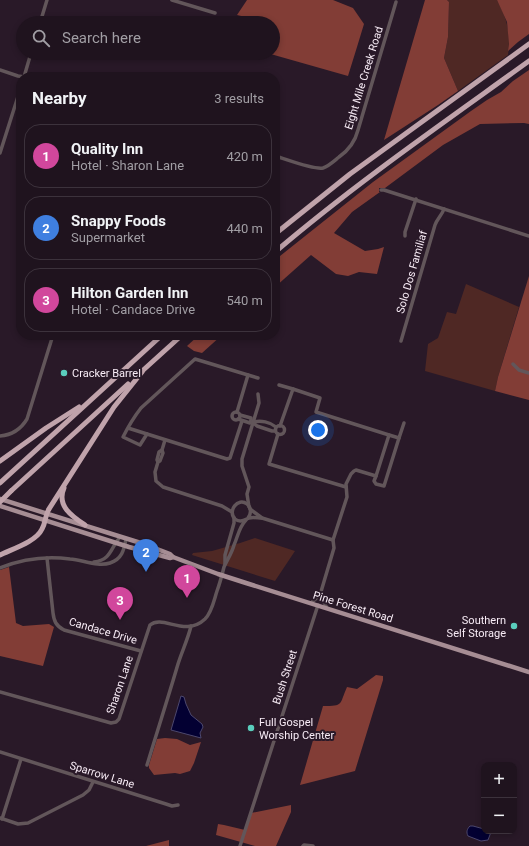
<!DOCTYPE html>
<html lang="en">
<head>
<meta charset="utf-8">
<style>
	:root { --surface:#1f131e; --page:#271c27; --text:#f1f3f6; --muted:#a19ea4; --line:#3c323c; --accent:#5acebd }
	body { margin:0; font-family:Roboto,sans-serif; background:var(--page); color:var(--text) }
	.controls { position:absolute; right:12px; bottom:12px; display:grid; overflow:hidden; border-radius:8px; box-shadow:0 2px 6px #0003 }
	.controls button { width:36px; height:36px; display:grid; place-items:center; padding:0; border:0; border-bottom:1px solid var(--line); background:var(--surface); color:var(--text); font:20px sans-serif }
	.you { position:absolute; left:318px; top:430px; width:14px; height:14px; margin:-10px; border:3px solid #fff; border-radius:50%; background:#1a73e8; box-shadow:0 0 0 6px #1a73e833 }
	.badge { display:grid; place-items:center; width:26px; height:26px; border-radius:50%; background:var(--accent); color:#fff; font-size:13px; font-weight:700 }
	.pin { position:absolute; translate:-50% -33px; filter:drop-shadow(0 1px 2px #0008) }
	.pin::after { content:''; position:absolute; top:21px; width:14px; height:12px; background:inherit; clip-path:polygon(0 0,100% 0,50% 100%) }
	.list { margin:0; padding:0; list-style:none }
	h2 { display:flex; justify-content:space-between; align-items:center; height:52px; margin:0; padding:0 16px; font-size:17px }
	h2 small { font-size:13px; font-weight:400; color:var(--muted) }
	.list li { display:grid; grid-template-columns:26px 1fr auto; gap:12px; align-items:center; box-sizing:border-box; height:64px; margin:0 8px 8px; padding:0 8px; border:1px solid var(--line); border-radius:16px }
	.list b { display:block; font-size:15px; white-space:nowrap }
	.list p { margin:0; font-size:13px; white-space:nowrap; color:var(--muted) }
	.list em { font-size:13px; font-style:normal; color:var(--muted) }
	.icon { flex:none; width:22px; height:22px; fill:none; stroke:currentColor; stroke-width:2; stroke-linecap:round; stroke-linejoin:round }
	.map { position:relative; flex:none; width:529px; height:846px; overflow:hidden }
	.search { position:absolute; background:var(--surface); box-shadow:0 2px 6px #0003; left:16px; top:16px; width:264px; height:44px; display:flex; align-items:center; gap:10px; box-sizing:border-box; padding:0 14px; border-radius:22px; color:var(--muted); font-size:15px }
	.panel { position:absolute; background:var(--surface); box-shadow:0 2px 6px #0003; left:16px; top:72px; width:264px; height:268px; border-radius:16px }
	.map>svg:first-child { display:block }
</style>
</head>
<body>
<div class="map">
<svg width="529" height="846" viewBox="0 0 529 846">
	<rect width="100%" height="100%" fill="#291928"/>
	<g fill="#4f2824">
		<path d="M 447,0 L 497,0 C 507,18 511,34 508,55 L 458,91 L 444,58 L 448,37 L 449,2 Z"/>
		<path d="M 466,284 L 519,307 L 498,377 L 495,391 L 425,371 L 428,344 L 438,338 L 447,312 L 456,314 Z"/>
		<path d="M 255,538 L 295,551 L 275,581 L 192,555 L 193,553 L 212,551 L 240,543 Z"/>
	</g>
	<g fill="#823d36">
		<path d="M 247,0 L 333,0 L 353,8 L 364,24 L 357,47 L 348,76 L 267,53 L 273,53 L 273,30 L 274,24 L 237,15 Z"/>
		<path d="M 425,0 L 447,0 L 449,2 L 448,37 L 444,58 L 458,91 L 438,105 L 384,140 Z"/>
		<path d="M 497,0 L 529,0 L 529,34 L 518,42 L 508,51 L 509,44 L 507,22 Z"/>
		<path d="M 529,70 L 529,124 L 524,123 L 480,124 L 443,145 L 385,188 L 379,188 L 379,192 L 380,192 L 352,212 L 334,233 L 365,251 L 378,249 L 384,247 L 377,274 L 359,272 L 348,276 L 336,274 L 311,255 L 275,287 L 275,260 L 373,182 L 471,111 L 487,100 L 501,92 L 513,81 Z"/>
		<path d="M 529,276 L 529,400 L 495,391 L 498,377 Z"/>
		<path d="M 199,335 L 222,335 L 202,353 L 194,351 L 187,346 Z"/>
		<path d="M 9,567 L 16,623 L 23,626 L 49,624 L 54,627 L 43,666 L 0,656 L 0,570 Z"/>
		<path d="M 376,675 L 383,676 L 383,680 L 355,771 L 300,785 L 323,706 C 344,706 339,705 347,687 L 357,689 Z"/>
		<path d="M 165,738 L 177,739 L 190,745 L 201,742 L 194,763 L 190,771 L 180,774 L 175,773 L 154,775 L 149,768 L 149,765 L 157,739 Z"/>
		<path d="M 291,805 L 291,812 L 276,846 L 255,846 L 216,835 L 218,824 L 224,825 L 245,830 L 251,813 Z"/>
		<path d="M 169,840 L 169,846 L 146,846 Z"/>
	</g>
	<g fill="#030032" stroke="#4c476d">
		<path d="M 181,696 L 184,697 L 186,704 L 191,715 L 202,724 L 203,727 L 200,733 L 201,738 L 171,730 Z"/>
		<path d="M 470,826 L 473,826 L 484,829 L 484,831 L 491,832 L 488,840 L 481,841 L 468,836 C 466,832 467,829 470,826 Z"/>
	</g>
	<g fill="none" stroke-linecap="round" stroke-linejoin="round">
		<g stroke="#62565a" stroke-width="3.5">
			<path d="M 172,0 L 215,13"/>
			<path d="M 40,23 L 47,0"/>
			<path d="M 0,70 L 18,76 L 25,77"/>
			<path d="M 24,77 L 31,53"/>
			<path d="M 0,153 L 21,87"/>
			<path d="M 275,156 C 286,159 313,170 323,168 C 329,166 334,161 339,157 C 349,150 355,142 358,130 L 396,2"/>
			<path d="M 381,190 L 384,190 L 529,236"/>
			<path d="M 405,236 L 405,232 L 416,199"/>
			<path d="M 401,341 L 435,225 C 437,219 442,215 444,209"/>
			<path d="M 513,364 L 519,370 L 529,373"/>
			<path d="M 248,375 L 258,378"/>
			<path d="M 279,385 L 293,389"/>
			<circle cx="236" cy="416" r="4"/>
			<path d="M 240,415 L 251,418 L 251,421"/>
			<path d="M 238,419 L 250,423 L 251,421 L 257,426 L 272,431 L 275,431"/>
			<path d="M 253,422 C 261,420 270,422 276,427"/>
			<circle cx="280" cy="430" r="4.5"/>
			<path d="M 280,426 L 293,389 L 320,398 L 316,412 L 389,435 L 399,438 L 404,423"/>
			<path d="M 128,428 L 147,434 L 140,445 L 123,437 C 128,427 134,417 141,408 L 195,359 L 248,375 L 237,412"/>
			<path d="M 147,434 L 227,459 L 230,458 L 242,421"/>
			<path d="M 278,434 L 269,464 L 346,487"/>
			<path d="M 389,435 L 376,476 L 374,481 L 376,484 L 384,486 L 399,438"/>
			<path d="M 0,436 C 12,435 21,429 27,419 L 53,335"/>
			<path d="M 165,440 L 162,450 L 163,453 L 160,461 L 158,462 L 155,472 L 156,481 L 163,487 L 222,506 L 232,512"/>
			<path d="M 158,462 L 157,460 L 159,452 L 162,450"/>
			<path d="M 249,507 L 247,494 L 249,487 L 242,466 L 242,459 L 259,403 L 258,394"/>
			<path d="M 250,509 L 262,518 L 333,540"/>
			<path d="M 248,518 C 251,514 252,508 247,504 C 238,497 227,511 235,519 C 240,523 244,520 249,518 C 253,517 258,518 262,518"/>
			<path d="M 47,558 L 53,613 C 54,621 56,626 64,630 L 141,651"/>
			<path d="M 94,562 C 111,560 110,549 120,537"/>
			<path d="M 225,564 L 225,555 L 234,523 L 234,518"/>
			<path d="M 0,568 C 22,559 47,556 70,559 C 83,560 98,567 110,563 C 122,559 124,550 126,539"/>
			<path d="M 320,595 L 327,608"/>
			<path d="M 311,603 L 320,595 L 334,548 L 333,540 L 347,497 L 346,484 L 351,474 L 354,471 L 356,470 L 376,476"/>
			<path d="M 0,692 L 111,723 L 116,722 L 119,719 L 150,625 C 163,614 185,638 205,619 C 212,612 214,600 217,591 C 220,583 222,575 224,567 C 227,560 232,553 234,545 C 238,536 239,527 246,520"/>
			<path d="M 0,752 L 166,804 L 172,806 L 178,805"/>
			<path d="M 147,765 C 157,732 168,698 178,664 C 182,651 188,639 191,626"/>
			<path d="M 0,818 L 18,824 L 28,823 L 83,795 L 89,790 L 93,782"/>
			<path d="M 2,819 L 21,759"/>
			<path d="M 240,846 L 318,605"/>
			<path d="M 303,846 L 304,845 L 313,846"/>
		</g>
		<g stroke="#a68d94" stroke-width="4.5">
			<path d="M 0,499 L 144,544 L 170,554 L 173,557 L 218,574 L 246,583 L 529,672"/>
			<path d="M 0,506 L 129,547 L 170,558 L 173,557"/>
		</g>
		<g stroke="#c0a3ab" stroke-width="5">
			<path d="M 275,234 L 350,174 L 529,44"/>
			<path d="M 275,252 C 356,183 443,123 529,61"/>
			<path d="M 140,373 L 182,335"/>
			<path d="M 0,461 L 46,428 L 79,407"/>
			<path d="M 0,483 L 162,335"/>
			<path d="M 64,488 C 56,506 73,517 85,525"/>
			<path d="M 11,491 L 128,384"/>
			<path d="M 0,555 C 12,549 36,542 42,529 C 46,522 45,515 49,509 L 114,407 L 142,372"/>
		</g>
		<path stroke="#c0a3ab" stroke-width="5" d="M 0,502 L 11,491"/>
	</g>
	<g fill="#5acebd" stroke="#291928" stroke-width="1.5">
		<circle cx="64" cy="373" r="4"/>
		<circle cx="514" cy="626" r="4"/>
		<circle cx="251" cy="728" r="4"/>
	</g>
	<g text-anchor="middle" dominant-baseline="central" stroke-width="4" stroke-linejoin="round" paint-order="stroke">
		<g font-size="11" fill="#f8ecf6" stroke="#291928">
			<text transform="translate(364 78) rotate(-73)">Eight Mile Creek Road</text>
			<text transform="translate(412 272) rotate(-74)">Solo Dos Familiaf</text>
			<text transform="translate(353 607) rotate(17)">Pine Forest Road</text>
			<text transform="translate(103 631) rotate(16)">Candace Drive</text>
			<text transform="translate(285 677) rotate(-72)">Bush Street</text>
			<text transform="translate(120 685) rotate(-71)">Sharon Lane</text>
			<text transform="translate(102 775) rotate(17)">Sparrow Lane</text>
		</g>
		<g font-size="11" fill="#f8ecf6" stroke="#291928" text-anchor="start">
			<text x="72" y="373">Cracker Barrel</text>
			<text x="506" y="620" text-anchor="end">Southern<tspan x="506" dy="13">Self Storage</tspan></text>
			<text x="259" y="722">Full Gospel<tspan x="259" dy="13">Worship Center</tspan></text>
		</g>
	</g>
</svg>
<div class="controls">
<button>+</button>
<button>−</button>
</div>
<div class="you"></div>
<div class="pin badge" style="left:187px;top:598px;background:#d1479c">1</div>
<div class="pin badge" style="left:146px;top:572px;background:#3f7fe0">2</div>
<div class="pin badge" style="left:120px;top:620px;background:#d1479c">3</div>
<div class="search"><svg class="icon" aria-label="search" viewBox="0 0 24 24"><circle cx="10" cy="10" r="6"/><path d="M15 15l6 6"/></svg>Search here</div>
<section class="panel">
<h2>Nearby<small>3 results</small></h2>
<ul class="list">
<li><span class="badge" style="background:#d1479c">1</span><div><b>Quality Inn</b><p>Hotel · Sharon Lane</p></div><em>420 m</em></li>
<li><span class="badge" style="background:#3f7fe0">2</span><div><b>Snappy Foods</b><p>Supermarket</p></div><em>440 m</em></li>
<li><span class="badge" style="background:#d1479c">3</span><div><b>Hilton Garden Inn</b><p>Hotel · Candace Drive</p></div><em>540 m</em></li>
</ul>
</section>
</div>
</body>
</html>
